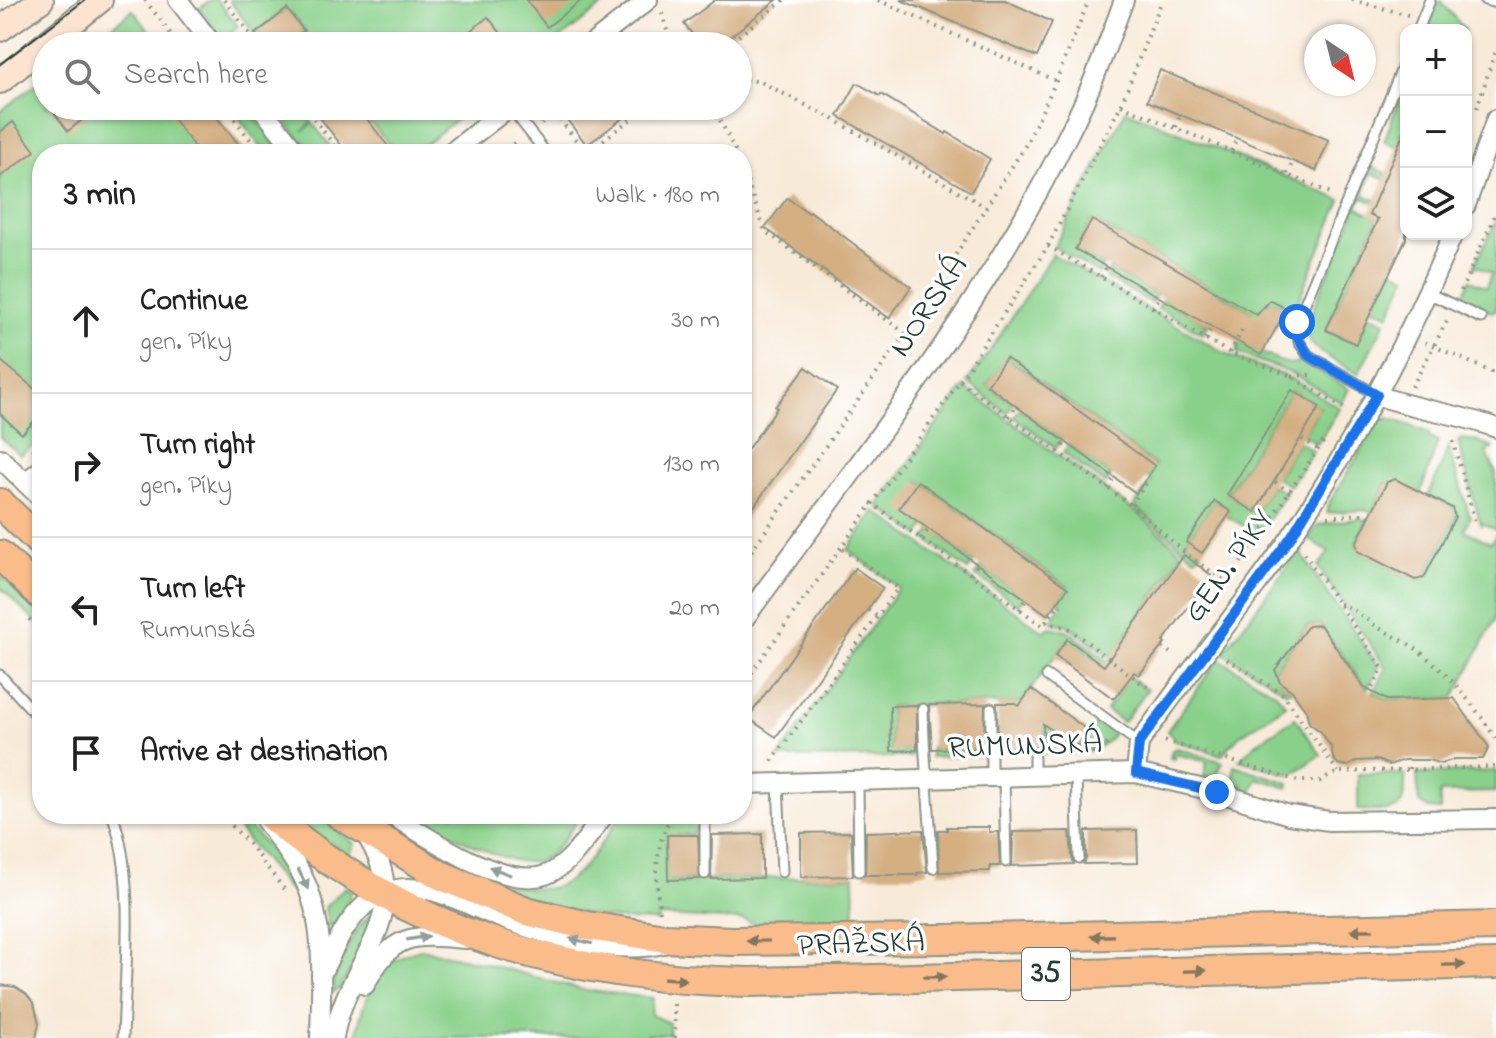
<!DOCTYPE html>
<html lang="en">
<head>
<meta charset="utf-8">
<style>
	:root { --surface:#fff; --page:#f2f2f2; --text:#222; --muted:#767676; --line:#e0e0e0 }
	body { margin:0; font-family:"Indie Flower",sans-serif; background:var(--page); color:var(--text) }
	.controls { position:absolute; right:24px; top:24px; display:grid; overflow:hidden; border-radius:16px; box-shadow:0 2px 6px #0004 }
	.controls button { width:72px; height:72px; display:grid; place-items:center; padding:0; border:0; border-bottom:2px solid var(--line); background:var(--surface); color:var(--text); font:40px sans-serif }
	.compass { position:absolute; left:1304px; top:24px; width:72px; height:72px; border-radius:50%; background:var(--surface); box-shadow:0 2px 6px #0004; rotate:145deg }
	.stop { position:absolute; width:24px; height:24px; margin:-18px; border:6px solid #1a73e8; border-radius:50%; background:#fff }
	.stop.end { background:#1a73e8; border-color:#fff; box-shadow:0 2px 8px #0008 }
	.list { margin:0; padding:0; list-style:none }
	h2 { display:flex; justify-content:space-between; align-items:center; height:104px; margin:0; padding:0 32px; font-size:34px }
	h2 small { font-size:26px; font-weight:400; color:var(--muted) }
	.list li { display:grid; grid-template-columns:52px 1fr auto; gap:24px; align-items:center; box-sizing:border-box; height:144px; padding:0 32px; border-top:2px solid var(--line) }
	.list b { display:block; font-size:30px; white-space:nowrap }
	.list p { margin:0; font-size:26px; white-space:nowrap; color:var(--muted) }
	.list em { font-size:26px; font-style:normal; color:var(--muted) }
	.icon { flex:none; width:44px; height:44px; fill:none; stroke:currentColor; stroke-width:2; stroke-linecap:round; stroke-linejoin:round }
	.map { position:relative; flex:none; width:1496px; height:1038px; overflow:hidden }
	.search { position:absolute; background:var(--surface); box-shadow:0 2px 6px #0004; left:32px; top:32px; width:720px; height:88px; display:flex; align-items:center; gap:20px; box-sizing:border-box; padding:0 28px; border-radius:44px; color:var(--muted); font-size:30px }
	.panel { position:absolute; background:var(--surface); box-shadow:0 2px 6px #0004; left:32px; top:144px; width:720px; height:680px; border-radius:32px }
	.map>svg:first-child { display:block }
</style>
</head>
<body>
<div class="map">
<svg width="1496" height="1038" viewBox="0 0 1496 1038">
	<rect width="100%" height="100%" fill="#fff"/>
	<filter id="ink" filterUnits="userSpaceOnUse"><feTurbulence type="fractalNoise" baseFrequency=".0125" numOctaves="2"/><feDisplacementMap in="SourceGraphic" scale="16" xChannelSelector="R" yChannelSelector="G"/><feConvolveMatrix kernelMatrix="1 2 1 2 8 2 1 2 1" color-interpolation-filters="sRGB"/></filter>
	<filter id="wash" filterUnits="userSpaceOnUse"><feTurbulence type="fractalNoise" baseFrequency=".006" numOctaves="4" result="noise"/><feDisplacementMap in="SourceGraphic" scale="32" xChannelSelector="R" yChannelSelector="G"/><feGaussianBlur stdDeviation="1.8" result="paint"/><feColorMatrix in="noise" values="0 0 0 0 0 0 0 0 0 0 0 0 0 0 0 0 0 1.4 0 .05"/><feComposite in="paint" operator="in"/></filter>
	<g filter="url(#wash)">
		<rect width="100%" height="100%" fill="#f8ead9"/>
		<g fill="#89d08a" stroke="#54865f" stroke-width="2">
			<path d="M 210,0 L 217,0 L 238,26 L 222,39 L 199,9 Z"/>
			<path d="M 229,0 L 610,0 L 551,46 L 310,46 L 300,33 L 304,30 L 287,9 L 255,34 Z"/>
			<path d="M 1441,1 L 1465,30 L 1426,30 L 1434,8 Z"/>
			<path d="M 133,10 L 161,46 L 86,46 Z"/>
			<path d="M 46,76 L 46,106 L 208,106 L 246,154 L 42,154 L 42,439 L 20,455 L 0,437 L 0,112 Z"/>
			<path d="M 1406,80 L 1406,150 L 1384,142 Z"/>
			<path d="M 230,106 L 246,106 L 283,154 L 266,154 Z"/>
			<path d="M 294,106 L 299,106 L 312,122 L 303,131 L 313,124 L 337,154 L 311,154 L 281,115 Z"/>
			<path d="M 357,106 L 474,106 L 412,154 L 398,154 Z"/>
			<path d="M 1126,110 L 1341,200 L 1290,320 L 1283,316 L 1287,309 L 1269,300 L 1244,345 L 1279,361 L 1289,364 L 1302,362 L 1349,389 L 1342,403 L 1293,374 L 1236,352 L 1239,348 L 1237,346 L 1249,327 L 1251,311 L 1092,220 L 1076,249 L 1103,265 L 1099,274 L 1054,247 Z"/>
			<path d="M 1374,168 L 1386,173 L 1384,179 L 1372,173 L 1364,191 L 1365,195 L 1376,200 L 1374,203 L 1362,197 L 1357,207 L 1378,219 L 1326,330 L 1356,344 L 1370,315 L 1385,322 L 1358,374 L 1320,352 L 1310,342 L 1306,332 L 1314,306 L 1350,223 L 1368,172 Z"/>
			<path d="M 1496,221 L 1496,310 L 1492,312 L 1461,299 L 1470,280 L 1487,287 L 1492,273 L 1477,266 L 1473,269 Z"/>
			<path d="M 1052,254 L 1230,356 L 1288,377 L 1340,408 L 1317,444 L 1303,435 L 1320,407 L 1292,390 L 1227,494 L 1255,512 L 1272,485 L 1286,493 L 1258,534 L 1228,517 L 1230,512 L 1215,501 L 1186,542 L 1202,553 L 1195,558 L 1134,506 L 1152,480 L 1147,476 L 1155,465 L 1007,358 L 987,385 L 1013,404 L 1007,413 L 967,382 L 992,348 Z"/>
			<path d="M 1110,269 L 1156,295 L 1151,303 L 1106,278 Z"/>
			<path d="M 1391,269 L 1407,276 L 1389,315 L 1373,307 Z"/>
			<path d="M 1163,299 L 1208,325 L 1203,334 L 1158,308 Z"/>
			<path d="M 964,387 L 1139,514 L 1183,553 L 1112,656 L 1137,676 L 1068,625 L 1051,622 L 1062,605 L 1058,602 L 1068,587 L 919,481 L 925,527 L 919,535 L 878,506 Z"/>
			<path d="M 1020,409 L 1062,439 L 1056,448 L 1014,417 Z"/>
			<path d="M 1389,418 L 1427,432 L 1431,439 L 1438,441 L 1421,492 L 1387,482 L 1371,513 L 1365,510 L 1327,513 L 1327,506 L 1380,420 Z"/>
			<path d="M 1461,439 L 1477,441 L 1493,448 L 1486,452 L 1496,473 L 1496,530 L 1482,523 L 1481,525 L 1458,442 Z"/>
			<path d="M 1299,442 L 1313,451 L 1290,486 L 1276,478 Z"/>
			<path d="M 1069,444 L 1111,475 L 1106,484 L 1063,453 Z"/>
			<path d="M 1448,446 L 1470,517 L 1464,530 L 1491,543 L 1496,535 L 1496,618 L 1454,698 L 1387,700 L 1373,692 L 1386,668 L 1318,567 L 1329,552 L 1308,539 L 1318,525 L 1361,518 L 1367,520 L 1356,543 L 1359,551 L 1415,580 L 1424,578 L 1455,517 L 1452,508 L 1428,496 L 1443,462 Z"/>
			<path d="M 875,511 L 1044,632 L 1049,627 L 1067,630 L 1147,690 L 1123,722 L 1106,710 L 1126,682 L 1067,640 L 1021,703 L 890,706 L 891,750 L 912,750 L 912,757 L 778,758 L 899,588 L 848,550 Z"/>
			<path d="M 932,531 L 974,562 L 968,570 L 926,539 Z"/>
			<path d="M 1299,551 L 1379,667 L 1367,689 L 1320,625 L 1307,626 L 1276,668 L 1280,682 L 1291,690 L 1287,692 L 1223,653 Z"/>
			<path d="M 981,567 L 1024,597 L 1018,605 L 975,575 Z"/>
			<path d="M 0,575 L 42,616 L 42,628 L 0,587 Z"/>
			<path d="M 1219,659 L 1276,693 L 1286,705 L 1239,736 L 1222,755 L 1176,741 L 1167,731 Z"/>
			<path d="M 1295,718 L 1321,755 L 1291,775 L 1239,760 L 1257,743 Z"/>
			<path d="M 1098,721 L 1114,733 C 1099,757 1069,753 1043,754 L 1045,725 L 1078,748 Z"/>
			<path d="M 936,745 L 937,750 L 978,747 L 984,750 L 986,756 L 930,757 L 931,747 Z"/>
			<path d="M 1177,748 L 1223,762 L 1216,775 L 1204,777 L 1207,762 L 1176,754 L 1175,759 L 1170,758 L 1172,750 Z"/>
			<path d="M 1234,765 L 1289,783 L 1288,788 L 1257,778 L 1251,793 L 1234,781 Z"/>
			<path d="M 1496,771 L 1496,792 L 1440,793 L 1440,810 L 1429,809 L 1419,803 L 1417,774 Z"/>
			<path d="M 1358,774 L 1405,774 C 1407,817 1393,811 1358,810 Z"/>
			<path d="M 226,814 L 238,814 C 261,841 295,872 304,908 Z"/>
			<path d="M 290,814 L 316,814 L 355,844 L 349,856 Z"/>
			<path d="M 416,814 L 581,814 C 570,830 559,852 541,860 C 513,872 441,829 416,814 Z"/>
			<path d="M 622,814 L 700,814 L 700,823 L 693,834 L 667,836 L 669,880 L 854,876 L 855,924 L 756,925 L 745,920 L 659,916 L 658,921 C 556,923 459,871 374,822 L 377,818 C 418,843 521,912 568,881 C 587,869 608,833 622,814 Z"/>
			<path d="M 345,887 L 351,890 L 350,898 L 334,925 L 328,926 L 325,907 Z"/>
			<path d="M 371,914 L 374,915 L 366,944 L 339,989 L 333,992 C 332,971 354,929 371,914 Z"/>
			<path d="M 421,949 L 480,962 L 583,990 L 653,998 L 651,1015 L 669,1023 L 669,1034 L 645,1035 L 645,1038 L 356,1038 C 363,997 377,959 421,949 Z"/>
		</g>
		<g id="blocks">
			<g fill="#d4af82">
				<path d="M 526,0 L 582,0 L 547,27 Z"/>
				<path d="M 715,0 L 777,0 L 718,46 L 702,46 L 684,24 Z"/>
				<path d="M 901,0 L 1005,0 L 1052,22 L 1037,57 Z"/>
				<path d="M 287,9 L 304,31 L 300,33 L 310,46 L 264,46 L 255,34 Z"/>
				<path d="M 488,17 L 511,46 L 451,46 Z"/>
				<path d="M 1160,70 L 1329,140 L 1316,171 L 1147,101 Z"/>
				<path d="M 857,83 L 880,96 L 881,94 L 946,134 L 947,132 L 990,159 L 971,192 L 838,116 Z"/>
				<path d="M 49,106 L 100,106 L 68,131 Z"/>
				<path d="M 163,106 L 208,106 L 246,154 L 200,154 Z"/>
				<path d="M 311,106 L 357,106 L 394,154 L 348,154 Z"/>
				<path d="M 588,106 L 639,106 L 587,145 L 568,121 Z"/>
				<path d="M 13,122 L 35,151 L 0,177 L 0,132 Z"/>
				<path d="M 1406,127 L 1406,239 L 1356,344 L 1326,330 L 1378,219 L 1369,215 Z"/>
				<path d="M 787,198 L 809,213 L 810,211 L 911,287 L 889,318 L 765,228 Z"/>
				<path d="M 1092,220 L 1257,315 L 1270,300 L 1287,309 L 1261,355 L 1075,249 Z"/>
				<path d="M 1006,358 L 1155,466 L 1136,493 L 987,385 Z"/>
				<path d="M 0,360 L 42,395 L 42,413 L 22,434 L 0,414 Z"/>
				<path d="M 806,367 L 837,390 L 742,523 L 742,457 L 777,408 L 775,407 Z"/>
				<path d="M 1292,390 L 1320,407 L 1255,512 L 1227,495 Z"/>
				<path d="M 1395,479 L 1452,508 L 1455,517 L 1424,578 L 1415,580 L 1358,551 L 1356,543 L 1387,482 Z"/>
				<path d="M 918,481 L 1068,588 L 1048,615 L 899,508 Z"/>
				<path d="M 1215,501 L 1231,512 L 1202,553 L 1186,542 Z"/>
				<path d="M 1184,555 L 1211,575 L 1163,642 L 1165,643 L 1139,675 L 1134,672 L 1114,699 L 1055,656 L 1067,639 L 1104,666 Z"/>
				<path d="M 855,568 L 883,588 L 776,737 L 748,718 Z"/>
				<path d="M 1320,625 L 1364,687 L 1370,691 L 1387,700 L 1454,698 L 1489,747 L 1483,759 L 1454,759 L 1441,764 L 1429,760 L 1404,760 L 1389,765 L 1377,760 L 1357,761 L 1348,766 L 1338,764 L 1333,758 L 1331,747 L 1321,732 L 1309,723 L 1306,710 L 1292,691 L 1280,682 L 1275,670 L 1308,626 Z"/>
				<path d="M 1031,689 L 1090,732 L 1080,745 L 1073,745 L 1043,724 L 1044,747 L 998,748 L 997,703 L 1015,703 L 1019,706 Z"/>
				<path d="M 985,704 L 984,748 L 932,749 L 929,705 Z"/>
				<path d="M 917,705 L 917,750 L 891,751 L 890,706 Z"/>
				<path d="M 947,827 L 989,827 L 989,832 L 998,832 L 1000,866 L 990,866 L 990,871 L 939,872 L 938,830 L 947,830 Z"/>
				<path d="M 923,830 L 927,872 L 917,873 L 917,875 L 865,875 L 866,832 Z"/>
				<path d="M 1137,830 L 1138,863 L 1084,864 L 1086,858 L 1086,831 Z"/>
				<path d="M 1070,831 L 1072,858 L 1074,864 L 1012,866 L 1013,832 Z"/>
				<path d="M 851,832 L 853,876 L 801,877 L 801,833 Z"/>
				<path d="M 762,834 L 762,878 L 711,879 L 712,835 Z"/>
				<path d="M 667,835 L 698,835 L 700,879 L 668,880 Z"/>
				<path d="M 0,985 L 15,987 L 26,994 L 34,1004 L 39,1023 L 36,1038 L 0,1038 Z"/>
			</g>
		</g>
	</g>
	<g filter="url(#ink)">
		<use href="#blocks" fill-opacity="0" stroke="#8c9486" stroke-width="2"/>
		<g fill="none" stroke-linecap="round" stroke-linejoin="round">
			<g stroke="#8c9486" stroke-width="13">
				<g id="service">
					<path d="M 1485,0 L 1496,3"/>
					<path d="M 1418,30 L 1430,0"/>
					<path d="M 510,107 L 547,154"/>
					<path d="M 1428,293 L 1481,318"/>
					<path d="M 1377,395 L 1308,355 L 1299,342 L 1297,322 L 1406,59"/>
					<path d="M 0,675 L 42,721"/>
					<path d="M 1047,676 L 1139,743"/>
					<path d="M 923,709 C 924,762 930,815 933,868"/>
					<path d="M 1034,758 L 1034,777"/>
					<path d="M 991,777 L 991,708"/>
					<path d="M 1076,777 L 1079,858"/>
					<path d="M 1004,778 L 1006,862"/>
					<path d="M 858,782 L 859,871"/>
					<path d="M 778,783 L 782,872"/>
					<path d="M 112,814 C 136,877 125,969 123,1038"/>
					<path d="M 705,814 L 705,874"/>
				</g>
			</g>
			<g stroke="#8c9486" stroke-width="22">
				<g id="minor">
					<path d="M 178,0 L 214,46"/>
					<path d="M 589,46 L 648,0"/>
					<path d="M 260,106 L 298,154"/>
					<path d="M 449,154 L 511,106"/>
					<path d="M 1466,205 L 1496,119"/>
					<path d="M 1377,395 C 1416,410 1458,413 1496,428"/>
					<path d="M 0,458 L 42,499"/>
					<path d="M 25,482 L 42,469"/>
					<path d="M 742,622 C 858,462 984,307 1071,129 C 1092,88 1108,43 1124,0"/>
					<path d="M 1136,773 L 1139,743 C 1187,673 1242,608 1290,538 C 1355,442 1408,340 1453,234"/>
					<path d="M 742,784 L 1136,773 L 1217,792 L 1289,815 L 1329,821 L 1496,819"/>
					<path d="M 390,814 C 426,836 509,894 550,873 C 574,861 589,834 605,814"/>
					<path d="M 265,820 C 277,838 293,857 303,877 C 327,926 321,985 320,1038"/>
					<path d="M 321,975 C 335,946 351,907 383,893 C 424,875 471,909 511,922 C 560,939 617,956 667,943"/>
					<path d="M 365,985 C 393,933 410,934 465,939"/>
					<path d="M 334,1038 C 346,958 421,918 364,832"/>
				</g>
			</g>
			<g stroke="#8c9486" stroke-width="28">
				<g id="secondary">
					<path d="M 0,29 L 41,0"/>
					<path d="M 0,81 L 100,0"/>
				</g>
			</g>
			<g stroke="#8c9486" stroke-width="32">
				<g id="primary">
					<path d="M 0,503 L 42,544"/>
					<path d="M 0,555 L 42,596"/>
					<path d="M 269,814 C 407,934 569,979 749,982 L 1496,964"/>
					<path d="M 339,814 L 440,875 L 526,911 L 588,926 L 665,938 L 731,941 L 947,939 L 1496,926"/>
				</g>
			</g>
			<g stroke="#8c9486" stroke-width="4" stroke-dasharray="2 6" stroke-linecap="butt">
				<path d="M 145,0 L 180,46"/>
				<path d="M 224,0 L 259,46"/>
				<path d="M 878,0 L 1056,81"/>
				<path d="M 1352,0 L 1408,15"/>
				<path d="M 662,13 L 668,34 L 676,46"/>
				<path d="M 556,46 L 572,32"/>
				<path d="M 726,46 L 784,0"/>
				<path d="M 738,78 L 761,82 L 833,119 L 986,207"/>
				<path d="M 1121,105 L 1333,194"/>
				<path d="M 225,106 L 261,154"/>
				<path d="M 304,106 L 341,154"/>
				<path d="M 713,106 L 737,154"/>
				<path d="M 1477,108 L 1496,49"/>
				<path d="M 555,113 L 586,153 L 648,106"/>
				<path d="M 541,124 L 565,106"/>
				<path d="M 1176,127 L 1180,114"/>
				<path d="M 1231,151 L 1237,138"/>
				<path d="M 420,154 L 431,146"/>
				<path d="M 500,154 L 517,141"/>
				<path d="M 742,167 L 765,231 L 905,333"/>
				<path d="M 1287,174 L 1293,161"/>
				<path d="M 1048,246 L 1230,353 L 1291,376 L 1343,408"/>
				<path d="M 1101,277 L 1106,268"/>
				<path d="M 1461,291 L 1496,213"/>
				<path d="M 1153,308 L 1159,298"/>
				<path d="M 1205,339 L 1211,328"/>
				<path d="M 1425,342 L 1496,374"/>
				<path d="M 1230,353 L 1244,327 L 1242,326"/>
				<path d="M 1292,376 L 1311,375"/>
				<path d="M 960,381 L 1131,505 L 1191,558 L 1228,583"/>
				<path d="M 1412,387 L 1449,317"/>
				<path d="M 1009,417 L 1016,407"/>
				<path d="M 1302,439 L 1319,450"/>
				<path d="M 1453,441 L 1476,525"/>
				<path d="M 32,450 L 42,442"/>
				<path d="M 1058,452 L 1065,443"/>
				<path d="M 1275,482 L 1290,492"/>
				<path d="M 1107,488 L 1114,478"/>
				<path d="M 871,503 L 1043,626 L 1046,622 L 1068,628 L 1151,690"/>
				<path d="M 1131,505 L 1147,482 L 1145,480"/>
				<path d="M 1328,517 L 1361,514 L 1369,517"/>
				<path d="M 921,539 L 928,530"/>
				<path d="M 1304,553 L 1383,669 L 1370,691"/>
				<path d="M 742,564 L 905,334 L 1027,143 L 1056,81 L 1089,0"/>
				<path d="M 971,574 L 977,565"/>
				<path d="M 1339,604 C 1354,608 1364,618 1376,626 C 1390,635 1406,641 1419,651 C 1451,676 1474,705 1496,739"/>
				<path d="M 1191,606 L 1205,615"/>
				<path d="M 868,610 L 877,616"/>
				<path d="M 1020,610 L 1026,600"/>
				<path d="M 29,619 L 42,631"/>
				<path d="M 1046,622 L 1059,605 L 1057,603"/>
				<path d="M 1200,622 L 1326,438"/>
				<path d="M 1162,647 L 1175,656"/>
				<path d="M 1227,659 L 1283,694 L 1338,772"/>
				<path d="M 742,686 L 960,381 L 1048,246 L 1121,105 L 1162,0"/>
				<path d="M 1165,741 L 1298,781 L 1320,781 L 1338,772 L 1496,767"/>
				<path d="M 1092,753 L 1111,742"/>
				<path d="M 772,761 L 898,588 L 842,549"/>
				<path d="M 1409,769 L 1410,760"/>
				<path d="M 221,814 L 248,843 L 284,889"/>
				<path d="M 660,912 C 655,882 654,838 674,814"/>
				<path d="M 674,1004 L 675,1038"/>
			</g>
			<use href="#service" stroke="#fff" stroke-width="9"/>
			<use href="#minor" stroke="#fff" stroke-width="18"/>
			<use href="#secondary" stroke="#fde4d1" stroke-width="24"/>
			<use href="#primary" stroke="#fabc8b" stroke-width="28"/>
			<path stroke="#1f3d34" stroke-width="2" d="M 0,64 L 85,0"/>
		</g>
		<defs><path id="oneway-solid" d="M-6-.8H1V-3.2L6.5 0L1 3.2V.8H-6Z" transform="scale(2)"/></defs>
		<g fill="#8f9e9a">
			<use href="#oneway-solid" transform="translate(500 871) rotate(-159)"/>
			<use href="#oneway-solid" transform="translate(303 879) rotate(64)"/>
			<use href="#oneway-solid" transform="translate(418 938) rotate(-9)"/>
			<use href="#oneway-solid" transform="translate(581 941) rotate(-167)"/>
		</g>
		<g fill="#82765b">
			<use href="#oneway-solid" transform="translate(1362 930) rotate(179)"/>
			<use href="#oneway-solid" transform="translate(1102 936) rotate(179)"/>
			<use href="#oneway-solid" transform="translate(758 941) rotate(180)"/>
			<use href="#oneway-solid" transform="translate(1454 965) rotate(-1)"/>
			<use href="#oneway-solid" transform="translate(1195 971) rotate(-1)"/>
			<use href="#oneway-solid" transform="translate(935 977) rotate(-1)"/>
			<use href="#oneway-solid" transform="translate(675 979) rotate(4)"/>
		</g>
	</g>
	<g fill="none" stroke-linecap="round" stroke-linejoin="round" filter="url(#ink)">
		<path stroke="#1a73e8" stroke-width="10" d="M 1217,792 L 1136,773 L 1139,743 L 1291,537 L 1377,395 L 1308,355 L 1298,339 L 1297,322"/>
	</g>
	<g text-anchor="middle" dominant-baseline="central" stroke-width="7" stroke-linejoin="round" paint-order="stroke">
		<rect fill="#fff" stroke="#627771" stroke-width="2" x="1022" y="948" width="48" height="52" rx="6"/>
		<g font-size="30" font-weight="bold" fill="#1f3d34">
			<text x="1046" y="974">35</text>
		</g>
		<g font-size="32" fill="#1f3d34" stroke="#fff">
			<text transform="translate(930 307) rotate(-56)">NORSKÁ</text>
			<text transform="translate(1230 567) rotate(-54)">GEN. PÍKY</text>
			<text transform="translate(1025 747) rotate(-2)">RUMUNSKÁ</text>
			<text transform="translate(861 945) rotate(-2)">PRAŽSKÁ</text>
		</g>
	</g>
</svg>
<div class="controls">
<button>+</button>
<button>−</button>
<button><svg class="icon" aria-label="layers" viewBox="0 0 24 24"><path d="M12 4l9 5-9 5-9-5zM3 14l9 5 9-5"/></svg></button>
</div>
<svg class="compass" viewBox="-18 -18 36 36"><path d="M0-13l5 13h-10z" fill="#e53935"/><path d="M0 13l5-13h-10z" fill="#767676"/></svg>
<div class="stop" style="left:1297px;top:322px"></div>
<div class="stop end" style="left:1217px;top:792px"></div>
<div class="search"><svg class="icon" aria-label="search" viewBox="0 0 24 24"><circle cx="10" cy="10" r="6"/><path d="M15 15l6 6"/></svg>Search here</div>
<section class="panel">
<h2>3 min<small>Walk · 180 m</small></h2>
<ul class="list">
<li><svg class="icon" aria-label="ahead" viewBox="0 0 24 24"><path d="M12 20V5M6 11l6-6 6 6"/></svg><div><b>Continue</b><p>gen. Píky</p></div><em>30 m</em></li>
<li><svg class="icon" aria-label="right" viewBox="0 0 24 24"><path d="M7 20v-9h11M14 6l5 5-5 5"/></svg><div><b>Turn right</b><p>gen. Píky</p></div><em>130 m</em></li>
<li><svg class="icon" aria-label="left" viewBox="0 0 24 24"><path d="M17 20v-9H6M10 6l-5 5 5 5"/></svg><div><b>Turn left</b><p>Rumunská</p></div><em>20 m</em></li>
<li><svg class="icon" aria-label="arrive" viewBox="0 0 24 24"><path d="M6 21V4h12l-3 4 3 4H6"/></svg><div><b>Arrive at destination</b></div></li>
</ul>
</section>
</div>
</body>
</html>
